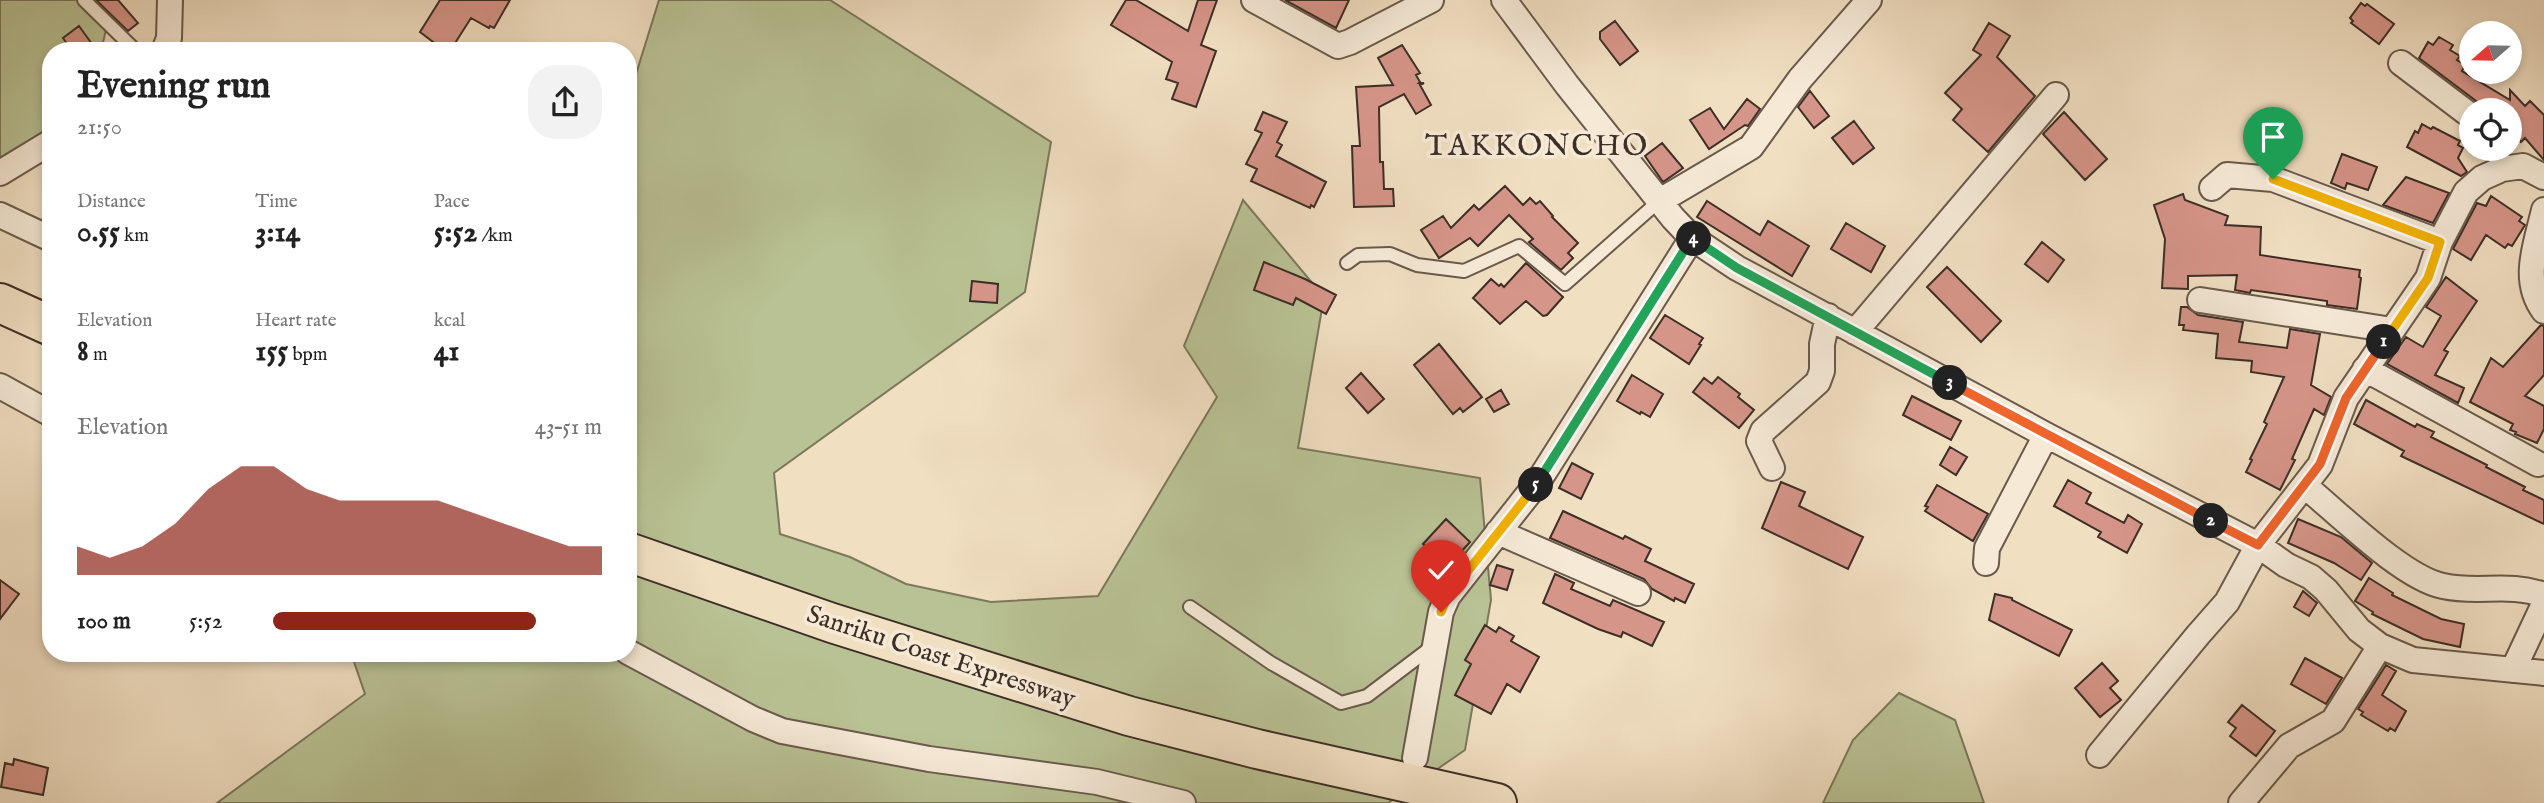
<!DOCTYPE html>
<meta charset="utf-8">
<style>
:root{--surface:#fff;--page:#f2f2f2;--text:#222;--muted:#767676;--accent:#8f2418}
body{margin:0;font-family:"IM FELL English",serif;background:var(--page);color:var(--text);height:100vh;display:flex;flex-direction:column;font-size:26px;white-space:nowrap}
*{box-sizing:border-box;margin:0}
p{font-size:23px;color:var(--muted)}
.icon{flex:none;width:38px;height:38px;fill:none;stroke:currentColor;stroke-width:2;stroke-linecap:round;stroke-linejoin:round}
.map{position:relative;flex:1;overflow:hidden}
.sheet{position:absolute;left:42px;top:42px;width:595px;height:620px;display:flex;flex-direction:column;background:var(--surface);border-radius:28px;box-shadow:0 4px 10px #0003}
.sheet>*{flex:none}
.needle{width:46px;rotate:250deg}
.tools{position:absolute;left:2459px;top:21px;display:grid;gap:14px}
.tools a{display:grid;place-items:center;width:63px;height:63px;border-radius:50%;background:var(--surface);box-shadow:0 4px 10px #0003;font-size:35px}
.pin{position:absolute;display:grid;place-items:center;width:60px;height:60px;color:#fff;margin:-72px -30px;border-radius:50% 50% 50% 0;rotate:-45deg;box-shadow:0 0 7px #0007}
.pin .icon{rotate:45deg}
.km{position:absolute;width:35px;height:35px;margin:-18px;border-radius:50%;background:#222;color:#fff;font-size:19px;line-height:35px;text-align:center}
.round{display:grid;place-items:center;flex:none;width:74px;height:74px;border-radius:28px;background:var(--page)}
.headline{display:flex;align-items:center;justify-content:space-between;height:119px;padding:0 35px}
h1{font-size:38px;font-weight:800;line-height:52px}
.metrics{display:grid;grid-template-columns:repeat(3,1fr);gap:10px;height:119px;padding:7px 35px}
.metrics div{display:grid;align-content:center}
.metrics b{font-size:30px;font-weight:800}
.metrics small{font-size:19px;font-weight:400}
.metrics p{font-size:19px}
.chart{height:196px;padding:14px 35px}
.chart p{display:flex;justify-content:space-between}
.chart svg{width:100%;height:126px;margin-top:7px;fill:var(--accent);opacity:.7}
ul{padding:0 35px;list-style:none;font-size:23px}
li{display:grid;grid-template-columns:112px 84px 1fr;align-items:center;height:52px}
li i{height:18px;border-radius:9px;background:var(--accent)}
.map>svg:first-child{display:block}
.green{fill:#b9c294;stroke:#7b785d;stroke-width:2}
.building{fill:#d69589;stroke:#3d2e26;stroke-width:2}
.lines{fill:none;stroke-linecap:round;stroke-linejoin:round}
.service-casing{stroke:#6a5a4d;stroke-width:16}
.minor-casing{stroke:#6a5a4d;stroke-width:28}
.motorway-casing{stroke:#3d2e26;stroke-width:42}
.service{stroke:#f6ead7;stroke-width:12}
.minor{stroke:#f6ead7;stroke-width:24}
.motorway{stroke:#f1dfc2;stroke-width:38}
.split-1-casing{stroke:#fff;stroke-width:14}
.split-2-casing{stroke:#fff;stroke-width:14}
.split-3-casing{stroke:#fff;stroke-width:14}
.split-4-casing{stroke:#fff;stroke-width:14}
.split-5-casing{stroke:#fff;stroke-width:14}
.split-6-casing{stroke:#fff;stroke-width:14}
.split-1{stroke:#f5b400;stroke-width:9}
.split-2{stroke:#f0652b;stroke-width:9}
.split-3{stroke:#f0652b;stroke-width:9}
.split-4{stroke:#22a559;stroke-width:9}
.split-5{stroke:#22a559;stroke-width:9}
.split-6{stroke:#f5b400;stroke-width:9}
.labels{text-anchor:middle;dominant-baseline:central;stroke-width:7;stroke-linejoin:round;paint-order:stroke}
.street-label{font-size:26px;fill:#3d2e26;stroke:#f6ead7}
.quarter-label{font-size:30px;letter-spacing:2px;fill:#3d2e26;stroke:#f6ead7}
</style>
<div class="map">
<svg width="2544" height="803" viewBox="0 0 2544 803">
<rect width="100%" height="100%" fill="#f1dfc2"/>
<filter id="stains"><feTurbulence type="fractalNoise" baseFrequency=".00286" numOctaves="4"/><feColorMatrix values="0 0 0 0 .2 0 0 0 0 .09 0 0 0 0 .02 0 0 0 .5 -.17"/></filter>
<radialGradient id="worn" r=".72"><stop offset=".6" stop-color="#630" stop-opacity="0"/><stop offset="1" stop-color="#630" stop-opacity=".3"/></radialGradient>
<!-- green -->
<path class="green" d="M 0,0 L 113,0 L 101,51 L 51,51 L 51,137 L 0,166 Z
M 659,0 L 830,0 L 1051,142 L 1025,292 L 774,473 L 780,534 L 850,557 L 906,584 L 991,602 L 1098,596 L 1217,397 L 1184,346 L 1243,200 L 1324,297 L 1298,448 L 1480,478 L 1491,600 L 1465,750 L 1388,803 L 217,803 L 365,694 L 351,653 L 628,653 L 628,100 Z
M 1899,693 L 1955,720 L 1984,803 L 1823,803 L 1853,740 Z"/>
<!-- building -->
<path class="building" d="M 96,0 L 118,0 L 138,23 L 128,31 Z
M 440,0 L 510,0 L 494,28 L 490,26 L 489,28 L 471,18 L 450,51 L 445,51 L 420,32 Z
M 1126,0 L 1136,0 L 1188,31 L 1198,0 L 1217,0 L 1201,45 L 1216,51 L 1196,107 L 1172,99 L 1178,83 L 1166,79 L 1172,62 L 1111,25 Z
M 1285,0 L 1349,0 L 1336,28 Z
M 2361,3 L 2365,6 L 2367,4 L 2394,24 L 2379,44 L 2351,23 L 2353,21 L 2350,18 Z
M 1615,21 L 1638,51 L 1620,65 L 1600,39 L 1600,32 Z
M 1989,23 L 2010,36 L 1997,57 L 2035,96 L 1988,152 L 1953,120 L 1962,109 L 1945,93 L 1981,55 L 1973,50 Z
M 79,26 L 97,51 L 72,51 L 63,38 Z
M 2439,37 L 2453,45 L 2450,50 L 2460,56 L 2457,60 L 2465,65 L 2462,71 L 2510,100 L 2510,90 L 2525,106 L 2530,101 L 2544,115 L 2544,160 L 2525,138 L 2521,142 L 2510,130 L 2510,110 L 2485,110 L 2480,104 L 2419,58 L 2428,42 L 2433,45 Z
M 1402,45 L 1420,73 L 1416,75 L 1420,82 L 1419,83 L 1424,83 L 1420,85 L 1431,105 L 1416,114 L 1404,94 L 1379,107 L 1380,162 L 1383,162 L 1384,189 L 1393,189 L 1394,206 L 1354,207 L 1352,146 L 1360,146 L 1356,87 L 1393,85 L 1378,58 Z
M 1810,91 L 1829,116 L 1814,128 L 1798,107 Z
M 1747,99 L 1760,109 L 1748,126 L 1745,125 L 1709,149 L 1690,120 L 1710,108 L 1724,129 Z
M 1263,112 L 1287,122 L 1277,142 L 1282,145 L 1276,156 L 1326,182 L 1314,207 L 1311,205 L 1310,208 L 1251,181 L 1257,169 L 1246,164 L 1262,133 L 1255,130 Z
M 2064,112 L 2107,159 L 2085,180 L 2043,134 Z
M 1854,121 L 1874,148 L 1853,164 L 1832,138 Z
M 2422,124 L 2431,129 L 2433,127 L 2460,141 L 2458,145 L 2463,148 L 2458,158 L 2467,172 L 2461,176 L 2407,147 L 2415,131 L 2418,133 Z
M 1662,143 L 1683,168 L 1663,182 L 1645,156 Z
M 2342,154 L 2377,167 L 2368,190 L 2347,183 L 2345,189 L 2331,183 Z
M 2406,177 L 2449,193 L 2433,223 L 2383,205 Z
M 1505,186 L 1523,205 L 1530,198 L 1536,204 L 1540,201 L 1553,216 L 1552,217 L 1578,243 L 1568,253 L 1573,258 L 1561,270 L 1529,242 L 1533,239 L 1509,215 L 1478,246 L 1470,238 L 1439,258 L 1421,230 L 1443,216 L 1451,228 L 1474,205 L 1479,210 Z
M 2183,194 L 2185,200 L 2228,216 L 2225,225 L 2261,227 L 2260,255 L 2360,270 L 2359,277 L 2361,278 L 2357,309 L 2327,305 L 2327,301 L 2251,290 L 2250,293 L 2235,290 L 2237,275 L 2188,276 L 2188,289 L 2162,288 L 2165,239 L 2154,205 Z
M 2491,196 L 2522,217 L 2519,221 L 2525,225 L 2512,246 L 2508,244 L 2505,248 L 2486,235 L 2471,260 L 2453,249 L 2477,203 L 2486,206 Z
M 1707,201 L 1760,235 L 1768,221 L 1809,246 L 1792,276 L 1697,217 Z
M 1846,223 L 1885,246 L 1871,272 L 1831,249 Z
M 2042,242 L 2064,260 L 2048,282 L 2025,264 Z
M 1264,262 L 1305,279 L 1336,295 L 1326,314 L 1296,298 L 1293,305 L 1254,290 Z
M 1526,263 L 1563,297 L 1547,315 L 1543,316 L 1526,301 L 1500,324 L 1473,298 L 1491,279 L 1499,286 L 1501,284 L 1504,287 Z
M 1947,267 L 2001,321 L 1981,342 L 1927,287 Z
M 2446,277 L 2477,301 L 2444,350 L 2448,352 L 2435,375 L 2464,388 L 2458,403 L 2387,364 L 2406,337 L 2423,347 L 2441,316 L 2426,307 Z
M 972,281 L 998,284 L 997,303 L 970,301 Z
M 2181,307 L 2187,307 L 2198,315 L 2243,322 L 2239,342 L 2287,348 L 2290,329 L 2320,334 L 2311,385 L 2331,397 L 2324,415 L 2314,409 L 2292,459 L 2295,460 L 2280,490 L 2246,472 L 2252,460 L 2250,459 L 2267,424 L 2264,422 L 2284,377 L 2251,372 L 2252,361 L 2216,358 L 2218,334 L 2183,330 L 2184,325 L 2179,325 Z
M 1665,315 L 1703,338 L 1699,344 L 1701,345 L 1689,364 L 1650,338 Z
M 2541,325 L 2544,326 L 2544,375 L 2525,396 L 2544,406 L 2544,429 L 2537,443 L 2515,434 L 2516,432 L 2510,430 L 2513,424 L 2470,402 L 2491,358 L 2503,367 Z
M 1439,344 L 1482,397 L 1463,412 L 1460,408 L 1453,414 L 1414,365 Z
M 1361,373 L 1384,399 L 1368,413 L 1346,388 Z
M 1632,375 L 1663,394 L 1650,417 L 1641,412 L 1640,414 L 1617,401 Z
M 1718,377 L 1740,394 L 1738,397 L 1754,410 L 1739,428 L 1693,392 L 1704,378 L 1712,384 Z
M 1501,390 L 1509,404 L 1494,412 L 1486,399 Z
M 1912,396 L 1961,421 L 1951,440 L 1903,415 Z
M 2366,400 L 2415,427 L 2417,424 L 2434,432 L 2431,437 L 2487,465 L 2486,467 L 2525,487 L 2523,490 L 2544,500 L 2544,524 L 2401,456 L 2404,451 L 2354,424 Z
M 1950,447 L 1967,457 L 1956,475 L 1940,465 Z
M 1572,463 L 1593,474 L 1581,499 L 1559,488 Z
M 2068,480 L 2091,493 L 2086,503 L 2124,523 L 2128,515 L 2142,524 L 2127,553 L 2098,537 L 2101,532 L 2054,506 Z
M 1781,482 L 1805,492 L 1799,506 L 1863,537 L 1848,569 L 1762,528 Z
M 1937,485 L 1988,514 L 1973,541 L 1925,511 L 1928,507 L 1925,506 Z
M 1563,511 L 1623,539 L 1625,536 L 1651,549 L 1645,561 L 1694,584 L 1685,603 L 1675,598 L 1674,601 L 1652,589 L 1644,579 L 1550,538 Z
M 1446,519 L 1470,542 L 1448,566 L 1423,544 Z
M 2298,519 L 2341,537 L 2372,563 L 2361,580 L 2334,563 L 2288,543 Z
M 1497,565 L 1513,570 L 1507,590 L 1490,585 Z
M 1555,574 L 1574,583 L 1571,589 L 1610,606 L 1613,600 L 1664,622 L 1652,646 L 1623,632 L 1621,637 L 1598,629 L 1543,603 Z
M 2369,578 L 2393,593 L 2392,595 L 2441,619 L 2464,624 L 2460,647 L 2423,639 L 2372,614 L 2373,612 L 2355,601 Z
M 0,580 L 19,594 L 0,619 Z
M 2303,591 L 2317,603 L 2309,616 L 2294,607 Z
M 1995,594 L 2012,598 L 2012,600 L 2072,630 L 2059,656 L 1989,620 Z
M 1485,625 L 1496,632 L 1499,627 L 1514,636 L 1511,641 L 1539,657 L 1520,692 L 1507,684 L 1491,714 L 1455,695 L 1471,664 L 1465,660 Z
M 2305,658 L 2342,678 L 2326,704 L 2291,684 Z
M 2102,663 L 2118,681 L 2110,688 L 2121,700 L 2100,717 L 2075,688 Z
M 2386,665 L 2396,671 L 2382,695 L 2406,711 L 2395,731 L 2390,728 L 2388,731 L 2361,715 L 2363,712 L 2358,709 Z
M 2242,705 L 2275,731 L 2256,756 L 2230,736 L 2236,728 L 2228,722 Z
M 14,759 L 48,768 L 43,795 L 1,787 L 5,763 L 13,765 Z"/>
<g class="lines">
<!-- service casing -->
<g class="service-casing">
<path id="service" d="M 84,0 L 136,51
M 1347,263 L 1358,255 L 1390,254 L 1417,265 L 1464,271 L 1519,246 L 1565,284 L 1658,202
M 1190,607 L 1271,663 L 1341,703 L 1367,696 L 1433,646"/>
</g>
<!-- minor casing -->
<g class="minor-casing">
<path id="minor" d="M 1254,0 L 1338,46 L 1350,42 L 1431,0
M 1504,0 L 1567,85 L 1673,218 L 1692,238 L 1737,268 L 2046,435 L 2258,545 L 2286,565 L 2311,577 L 2326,590 L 2359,630 L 2380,646 L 2413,660 L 2544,673
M 164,51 L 169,38 L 170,0
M 2401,63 L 2471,116
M 0,173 L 51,142
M 2212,188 L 2227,175 L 2273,179 L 2440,242
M 1658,202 L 1751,147 L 1800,79 L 1869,0
M 2544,210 C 2536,245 2521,280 2544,311
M 0,215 L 51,239
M 2200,300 L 2392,330
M 1855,332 L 2056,95
M 2365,369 L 2538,464
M 0,386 L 51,414
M 1772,468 L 1759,441 L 1763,431 L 1818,382 L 1822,371 L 1822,344 L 1828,316
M 2305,486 C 2338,513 2403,578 2443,586 C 2479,594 2508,582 2544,595
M 1498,532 L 1638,593
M 1986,563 L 1987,548 L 2046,435
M 628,652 L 753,719 L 782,731 L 929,759 L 1097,782 L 1183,803
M 2513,670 L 2544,604
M 2099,755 L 2198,635 L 2227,602 L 2258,545 L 2320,465 L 2346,398 L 2428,278 L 2440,242 L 2466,192 L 2482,178 L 2502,169 L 2523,166 L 2544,177
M 1415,758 L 1441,612 L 1448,596 L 1538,482 L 1692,238
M 2241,803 L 2289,746 L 2333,721 L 2380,646"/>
</g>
<!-- motorway casing -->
<g class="motorway-casing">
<path id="motorway" d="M 0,303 L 51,326
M 628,552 L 832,623 L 1129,716 L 1257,749 L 1497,803"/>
</g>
<!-- service -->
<use href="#service" class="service"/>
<!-- minor -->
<use href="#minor" class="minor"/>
<!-- motorway -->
<use href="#motorway" class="motorway"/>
</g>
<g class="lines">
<!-- split-1 casing -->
<g class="split-1-casing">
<path id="split-1" d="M 2273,179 L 2440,242 L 2428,278 L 2384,342"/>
</g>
<!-- split-2 casing -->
<g class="split-2-casing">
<path id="split-2" d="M 2211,521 L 2258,545 L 2320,464 L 2346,398 L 2384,342"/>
</g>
<!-- split-3 casing -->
<g class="split-3-casing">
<path id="split-3" d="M 1950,383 L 2211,521"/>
</g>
<!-- split-4 casing -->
<g class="split-4-casing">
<path id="split-4" d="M 1694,239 L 1737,268 L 1950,383"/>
</g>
<!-- split-5 casing -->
<g class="split-5-casing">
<path id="split-5" d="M 1536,485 L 1692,238 L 1694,239"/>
</g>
<!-- split-6 casing -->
<g class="split-6-casing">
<path id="split-6" d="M 1441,612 L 1448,596 L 1536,485"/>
</g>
<!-- split-1 -->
<use href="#split-1" class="split-1"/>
<!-- split-2 -->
<use href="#split-2" class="split-2"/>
<!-- split-3 -->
<use href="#split-3" class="split-3"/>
<!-- split-4 -->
<use href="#split-4" class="split-4"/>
<!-- split-5 -->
<use href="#split-5" class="split-5"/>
<!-- split-6 -->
<use href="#split-6" class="split-6"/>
</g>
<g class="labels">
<!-- street labels -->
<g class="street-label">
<text transform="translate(941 657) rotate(18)">Sanriku Coast Expressway</text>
</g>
<!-- quarter labels -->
<g class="quarter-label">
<text x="1537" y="147">TAKKONCHO</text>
</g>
</g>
<rect width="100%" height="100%" filter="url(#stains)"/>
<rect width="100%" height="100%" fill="url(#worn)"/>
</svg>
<div class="tools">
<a><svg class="needle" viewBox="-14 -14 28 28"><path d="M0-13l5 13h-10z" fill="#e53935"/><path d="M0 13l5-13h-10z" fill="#767676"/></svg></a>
<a><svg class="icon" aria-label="locate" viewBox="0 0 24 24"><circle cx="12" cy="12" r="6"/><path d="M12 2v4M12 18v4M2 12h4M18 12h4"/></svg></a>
</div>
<div class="pin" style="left:2273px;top:179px;background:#1e9e55"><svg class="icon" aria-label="arrive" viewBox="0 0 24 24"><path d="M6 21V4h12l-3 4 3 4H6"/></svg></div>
<div class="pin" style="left:1441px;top:612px;background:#d93025"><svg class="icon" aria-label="check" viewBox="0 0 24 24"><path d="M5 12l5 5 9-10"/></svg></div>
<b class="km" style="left:2384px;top:342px">1</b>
<b class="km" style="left:2211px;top:521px">2</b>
<b class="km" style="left:1950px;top:383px">3</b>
<b class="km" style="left:1694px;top:239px">4</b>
<b class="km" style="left:1536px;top:485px">5</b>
<section class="sheet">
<div class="headline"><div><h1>Evening run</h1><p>21:50</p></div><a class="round"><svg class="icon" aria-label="share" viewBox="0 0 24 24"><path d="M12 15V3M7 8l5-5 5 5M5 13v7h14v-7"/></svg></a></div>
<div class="metrics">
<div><p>Distance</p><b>0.55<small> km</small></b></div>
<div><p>Time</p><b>3:14</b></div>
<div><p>Pace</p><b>5:52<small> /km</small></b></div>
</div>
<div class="metrics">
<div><p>Elevation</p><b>8<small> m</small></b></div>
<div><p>Heart rate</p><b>155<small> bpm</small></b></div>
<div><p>kcal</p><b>41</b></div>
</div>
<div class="chart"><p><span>Elevation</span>43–51 m</p>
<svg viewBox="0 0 160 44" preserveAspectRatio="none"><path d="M0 44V34L10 38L20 34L30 26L40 14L50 6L60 6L70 14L80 18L90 18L100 18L110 18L120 22L130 26L140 30L150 34L160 34V44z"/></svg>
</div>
<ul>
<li><b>100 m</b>5:52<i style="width:80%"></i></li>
</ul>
</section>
</div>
